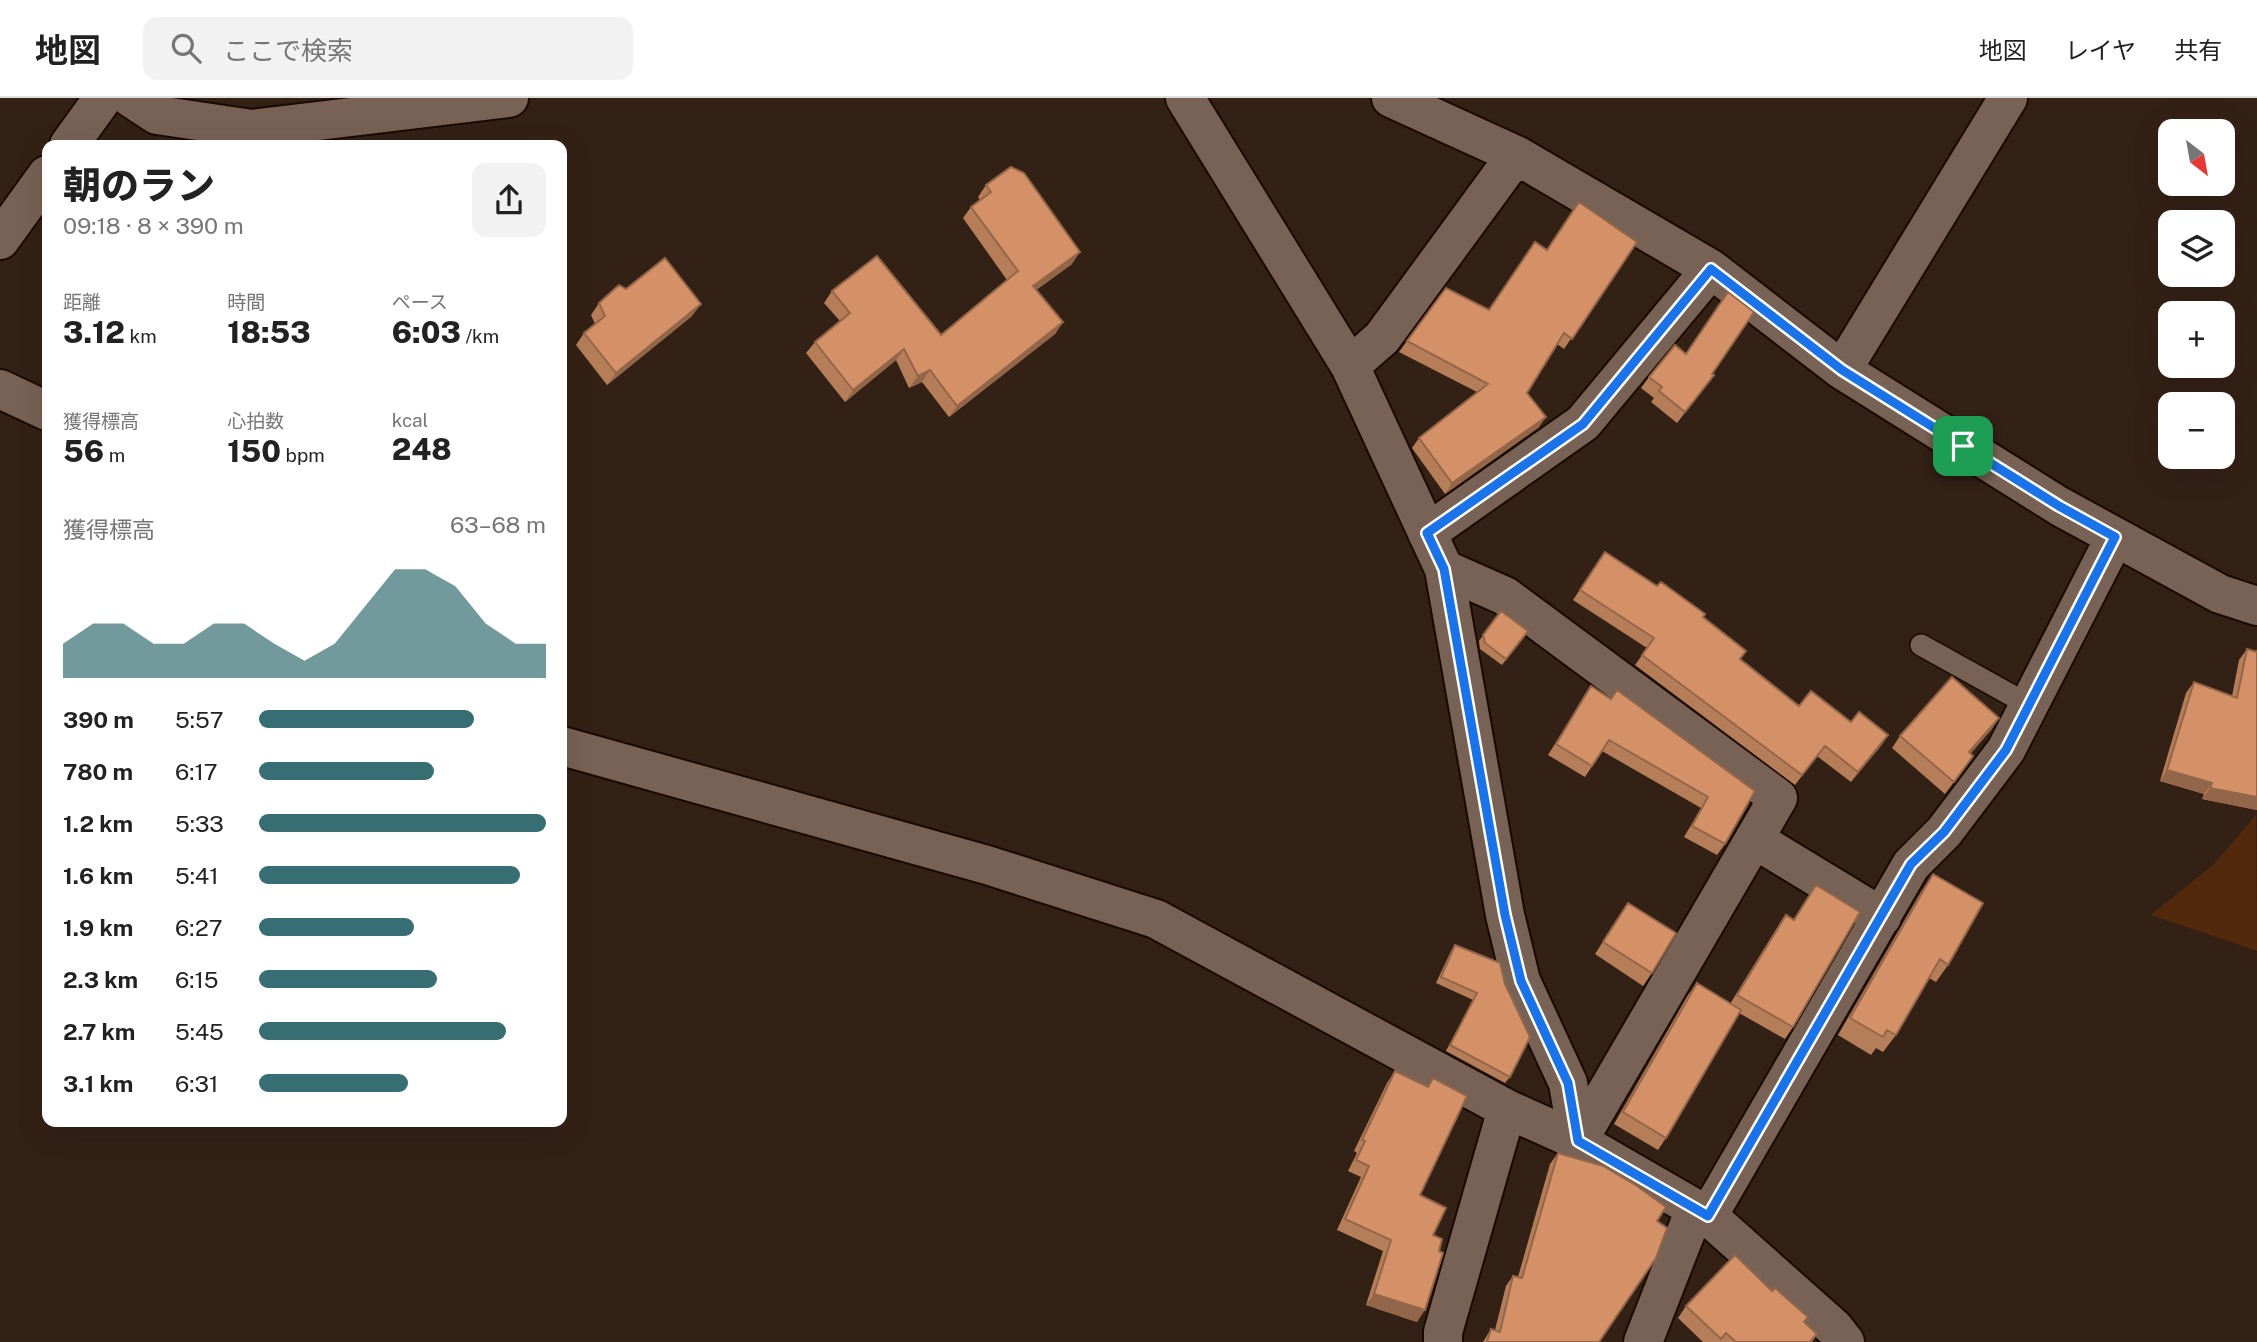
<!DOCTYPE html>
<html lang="ja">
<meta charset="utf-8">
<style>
:root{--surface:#fff;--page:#f2f2f2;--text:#222;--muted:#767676;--line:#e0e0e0;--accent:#376e73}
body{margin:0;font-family:"Public Sans","Noto Sans JP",sans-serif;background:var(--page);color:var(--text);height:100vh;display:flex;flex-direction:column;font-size:26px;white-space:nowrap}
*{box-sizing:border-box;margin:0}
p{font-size:23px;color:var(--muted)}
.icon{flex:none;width:38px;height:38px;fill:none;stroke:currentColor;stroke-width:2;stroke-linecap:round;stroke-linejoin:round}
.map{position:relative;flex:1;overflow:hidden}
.drawer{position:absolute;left:42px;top:42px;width:525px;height:987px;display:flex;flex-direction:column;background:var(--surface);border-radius:14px;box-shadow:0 7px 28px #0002}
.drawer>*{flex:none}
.needle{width:46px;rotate:149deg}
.controls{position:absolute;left:2158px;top:21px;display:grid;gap:14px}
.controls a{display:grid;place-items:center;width:77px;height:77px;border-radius:14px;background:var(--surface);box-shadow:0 7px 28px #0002;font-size:35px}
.pin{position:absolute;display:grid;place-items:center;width:60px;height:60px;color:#fff;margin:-30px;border-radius:14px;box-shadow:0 4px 10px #0006}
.round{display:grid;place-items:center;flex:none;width:74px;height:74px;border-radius:14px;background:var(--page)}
.summary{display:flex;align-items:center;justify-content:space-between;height:119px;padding:0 21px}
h1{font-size:38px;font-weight:800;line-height:52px}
.figures{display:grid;grid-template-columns:repeat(3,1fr);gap:10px;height:119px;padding:7px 21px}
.figures div{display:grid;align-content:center}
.figures b{font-size:30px;font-weight:800}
.figures small{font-size:19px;font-weight:400}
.figures p{font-size:19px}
.chart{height:196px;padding:14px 21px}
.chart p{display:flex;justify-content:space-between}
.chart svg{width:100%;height:126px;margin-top:7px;fill:var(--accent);opacity:.7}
ul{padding:0 21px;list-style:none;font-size:23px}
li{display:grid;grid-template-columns:112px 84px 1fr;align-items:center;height:52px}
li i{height:18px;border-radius:9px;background:var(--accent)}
header{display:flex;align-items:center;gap:42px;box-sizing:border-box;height:98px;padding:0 35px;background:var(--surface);border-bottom:2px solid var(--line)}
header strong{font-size:33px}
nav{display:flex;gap:38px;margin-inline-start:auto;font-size:24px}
.search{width:490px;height:63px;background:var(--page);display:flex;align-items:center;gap:18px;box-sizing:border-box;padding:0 24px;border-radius:14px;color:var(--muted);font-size:26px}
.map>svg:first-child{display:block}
.green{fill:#52290d}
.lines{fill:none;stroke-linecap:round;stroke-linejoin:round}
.lane-casing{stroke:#1b0a02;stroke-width:24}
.street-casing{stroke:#1b0a02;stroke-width:42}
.lane{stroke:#786255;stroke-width:21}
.street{stroke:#786255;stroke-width:38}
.wall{fill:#b67d59}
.shaded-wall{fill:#946649}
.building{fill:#d49168;stroke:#946649;stroke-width:2}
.route-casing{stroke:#fff;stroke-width:14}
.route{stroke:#1a73e8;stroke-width:9}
</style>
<header>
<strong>地図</strong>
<div class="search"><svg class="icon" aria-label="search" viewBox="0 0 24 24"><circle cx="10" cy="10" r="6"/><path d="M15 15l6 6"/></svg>ここで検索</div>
<nav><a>地図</a><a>レイヤ</a><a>共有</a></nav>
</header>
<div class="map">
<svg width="2257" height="1244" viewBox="0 0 2257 1244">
<rect width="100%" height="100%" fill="#342116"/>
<!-- green -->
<path class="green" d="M 2256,717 L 2257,853 L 2151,817 L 2213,767 Z"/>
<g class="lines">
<!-- lane casing -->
<g class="lane-casing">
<path id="lane" d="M 1921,547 L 2029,607"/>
</g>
<!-- street casing -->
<g class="street-casing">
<path id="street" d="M 131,0 L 157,17 L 252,31 L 509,0
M 1185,0 L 1350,268 L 1444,471 L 1505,817 L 1521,883 L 1568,985 L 1578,1043
M 1391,0 L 1516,57 L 1711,171 L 1842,272 L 2059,408 L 2220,496 L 2257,508
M 69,47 L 103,0
M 0,142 L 47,77
M 1350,268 L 1382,240 L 1516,57
M 1842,272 L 2008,0
M 0,291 L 47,313
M 1427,435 L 1583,325 L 1711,171
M 1444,471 L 1505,498 L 1778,700 L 1578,1043
M 562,648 L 987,767 L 1156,821 L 1507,1011 L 1578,1043 L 1708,1118 L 1834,1230 L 1845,1244
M 1754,741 L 1882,819
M 1708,1118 L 1911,767 L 1944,734 L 2006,652 L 2115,439
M 1443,1244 L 1443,1234 L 1507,1011
M 1643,1244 L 1695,1111"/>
</g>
<!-- lane -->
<use href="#lane" class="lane"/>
<!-- street -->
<use href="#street" class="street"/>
</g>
<!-- wall -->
<path class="wall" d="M 986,87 L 1072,166 L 1036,192 L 1063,224 L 1055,236 L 949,319 L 922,284 L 909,290 L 896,262 L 845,304 L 806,255 L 815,244 L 840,223 L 824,205 L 832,193 L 941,237 L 1007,182 L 963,120 L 971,109 L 980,102 L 978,99 Z
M 1637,144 L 1564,251 L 1557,246 L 1527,295 L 1539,329 L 1445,396 L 1412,350 L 1419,340 L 1477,294 L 1399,254 L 1446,190 L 1489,212 L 1547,152 Z
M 626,191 L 692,218 L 607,287 L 576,247 L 584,235 L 595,226 L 591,217 L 599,205 Z
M 1712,276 L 1714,277 L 1677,325 L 1651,304 L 1654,300 L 1641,290 L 1649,279 Z
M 1605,454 L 1703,519 L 1740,561 L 1799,608 L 1851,624 L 1888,637 L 1851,684 L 1817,658 L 1795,687 L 1635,567 L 1647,550 L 1573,502 Z
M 1501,513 L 1528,533 L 1502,567 L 1480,551 L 1479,543 Z
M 2247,551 L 2256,554 L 2257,551 L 2257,712 L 2202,701 L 2204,696 L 2160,683 L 2186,595 L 2194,584 L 2232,598 L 2239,562 Z
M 1591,588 L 1755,693 L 1725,746 L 1717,757 L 1684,739 L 1701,710 L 1602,653 L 1585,679 L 1548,657 Z
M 1999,620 L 1991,632 L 1970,655 L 1973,658 L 1945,696 L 1892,650 L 1900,638 Z
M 1933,776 L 1948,867 L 1936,884 L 1929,880 L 1896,937 L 1883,954 L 1876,950 L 1871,957 L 1838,937 L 1921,794 Z
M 1628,805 L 1652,875 L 1643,888 L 1595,856 Z
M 1785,817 L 1793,929 L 1785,941 L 1739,915 L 1666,1040 L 1658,1052 L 1614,1026 L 1688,897 L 1697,885 L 1730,906 Z
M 1455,847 L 1500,865 L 1510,979 L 1505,985 L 1446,953 L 1473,902 L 1436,885 L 1451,853 Z
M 1395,973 L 1427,989 L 1433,980 L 1420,1097 L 1433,1137 L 1417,1224 L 1366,1207 L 1383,1153 L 1337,1132 L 1361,1079 L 1348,1073 L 1357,1055 L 1354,1053 L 1387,985 Z
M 1558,1055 L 1657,1123 L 1599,1244 L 1483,1244 L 1491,1231 L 1495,1232 L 1506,1188 L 1513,1178 L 1518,1179 L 1550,1066 Z
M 1772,1193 L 1808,1219 L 1804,1225 L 1817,1236 L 1812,1244 L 1703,1244 L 1678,1220 L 1686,1208 Z"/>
<!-- shaded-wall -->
<path class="shaded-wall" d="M 1080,154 L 1072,166 L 1025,200 L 1033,188 Z
M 701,206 L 692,218 L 607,287 L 616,275 Z
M 1063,224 L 1055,236 L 949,319 L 957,308 Z
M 904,251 L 896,262 L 845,304 L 853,292 Z
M 930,272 L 922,284 L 909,290 L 918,278 Z
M 1546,319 L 1539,329 L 1445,396 L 1452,385 Z
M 1999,620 L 1991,632 L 1961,667 L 1969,654 Z
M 1888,637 L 1881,648 L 1851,684 L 1858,674 Z
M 2167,672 L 2212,685 L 2204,696 L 2160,683 Z
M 2210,690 L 2257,699 L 2257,712 L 2202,701 Z
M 1374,1196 L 1425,1212 L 1417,1224 L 1366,1207 Z"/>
<!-- building -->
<path class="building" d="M 1011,69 L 1024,75 L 1080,154 L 1033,188 L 1063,224 L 957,308 L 930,272 L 918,278 L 904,251 L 853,292 L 815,244 L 850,215 L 832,193 L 877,158 L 941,237 L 1018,173 L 971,109 L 991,94 L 986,87 Z
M 1579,104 L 1637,144 L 1572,241 L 1564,235 L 1527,295 L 1546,319 L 1452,385 L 1419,340 L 1488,286 L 1407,243 L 1446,190 L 1489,212 L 1535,144 L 1547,152 Z
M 665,160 L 701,206 L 616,275 L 584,235 L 605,218 L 599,205 L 619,187 L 626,191 Z
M 1728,194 L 1754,214 L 1712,276 L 1714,277 L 1685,314 L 1659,293 L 1662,289 L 1649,279 L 1675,247 L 1686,256 Z
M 1605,454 L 1657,488 L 1661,484 L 1705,516 L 1703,519 L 1746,553 L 1740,561 L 1799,608 L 1811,593 L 1851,624 L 1859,614 L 1888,637 L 1858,674 L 1825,648 L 1802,677 L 1642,557 L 1654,540 L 1580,492 Z
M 1501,513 L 1528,533 L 1506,561 L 1485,545 L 1483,537 Z
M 2247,551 L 2257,554 L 2257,699 L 2210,690 L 2212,685 L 2167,672 L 2194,584 L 2237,600 Z
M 1952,579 L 1999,620 L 1969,654 L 1973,658 L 1954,684 L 1900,638 Z
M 1591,588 L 1611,601 L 1617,592 L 1755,693 L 1725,746 L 1692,728 L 1708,699 L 1609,642 L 1592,668 L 1556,646 Z
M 1933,776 L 1983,805 L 1948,867 L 1940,861 L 1896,937 L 1887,932 L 1883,939 L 1850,920 Z
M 1816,787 L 1860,814 L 1793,929 L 1737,897 L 1786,817 L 1794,822 Z
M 1628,805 L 1676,835 L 1652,875 L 1603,844 Z
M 1455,847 L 1500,865 L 1505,886 L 1530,939 L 1510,979 L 1450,947 L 1477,895 L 1441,879 Z
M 1697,885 L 1741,912 L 1666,1040 L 1623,1014 Z
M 1395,973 L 1428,989 L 1433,980 L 1467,998 L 1420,1097 L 1446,1110 L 1433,1137 L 1442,1141 L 1439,1153 L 1443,1155 L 1425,1212 L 1374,1196 L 1391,1142 L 1345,1121 L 1369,1068 L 1356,1062 L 1365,1043 L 1362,1042 Z
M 1558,1055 L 1603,1068 L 1637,1088 L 1666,1109 L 1657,1123 L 1667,1130 L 1656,1160 L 1599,1244 L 1487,1244 L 1491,1231 L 1500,1234 L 1513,1178 L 1522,1180 Z
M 1735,1157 L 1772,1193 L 1775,1190 L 1808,1219 L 1804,1224 L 1817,1236 L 1810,1244 L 1736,1244 L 1726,1235 L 1721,1241 L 1686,1208 Z"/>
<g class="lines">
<!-- route casing -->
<g class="route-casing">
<path id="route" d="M 1711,171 L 1842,272 L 2059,408 L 2115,439 L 2006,652 L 1944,734 L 1911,766 L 1708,1118 L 1578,1043 L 1568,985 L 1521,883 L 1505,817 L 1444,471 L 1427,435 L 1583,326 Z"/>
</g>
<!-- route -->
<use href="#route" class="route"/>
</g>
</svg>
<div class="controls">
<a><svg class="needle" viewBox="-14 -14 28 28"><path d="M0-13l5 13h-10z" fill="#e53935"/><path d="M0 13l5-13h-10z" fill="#767676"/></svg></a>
<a><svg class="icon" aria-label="layers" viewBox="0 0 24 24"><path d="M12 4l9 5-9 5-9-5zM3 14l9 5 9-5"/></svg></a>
<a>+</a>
<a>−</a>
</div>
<div class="pin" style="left:1963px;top:348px;background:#1e9e55"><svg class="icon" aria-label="arrive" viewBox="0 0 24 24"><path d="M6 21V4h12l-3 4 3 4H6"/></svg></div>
<section class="drawer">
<div class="summary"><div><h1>朝のラン</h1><p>09:18 · 8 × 390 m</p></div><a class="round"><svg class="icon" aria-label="share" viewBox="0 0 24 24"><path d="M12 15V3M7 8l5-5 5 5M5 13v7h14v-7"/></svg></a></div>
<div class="figures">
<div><p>距離</p><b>3.12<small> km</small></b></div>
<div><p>時間</p><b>18:53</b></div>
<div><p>ペース</p><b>6:03<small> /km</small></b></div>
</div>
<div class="figures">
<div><p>獲得標高</p><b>56<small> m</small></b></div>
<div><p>心拍数</p><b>150<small> bpm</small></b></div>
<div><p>kcal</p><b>248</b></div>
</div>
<div class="chart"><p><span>獲得標高</span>63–68 m</p>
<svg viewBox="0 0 160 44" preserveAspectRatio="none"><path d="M0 44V32L10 25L20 25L30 32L40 32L50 25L60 25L70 32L80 38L90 32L100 19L110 6L120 6L130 12L140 25L150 32L160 32V44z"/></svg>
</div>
<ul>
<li><b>390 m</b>5:57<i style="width:75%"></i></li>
<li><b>780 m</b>6:17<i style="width:61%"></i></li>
<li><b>1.2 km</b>5:33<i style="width:100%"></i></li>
<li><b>1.6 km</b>5:41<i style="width:91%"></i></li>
<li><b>1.9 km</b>6:27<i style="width:54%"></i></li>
<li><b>2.3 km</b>6:15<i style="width:62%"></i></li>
<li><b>2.7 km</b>5:45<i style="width:86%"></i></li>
<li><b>3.1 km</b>6:31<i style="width:52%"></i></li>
</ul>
</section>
</div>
